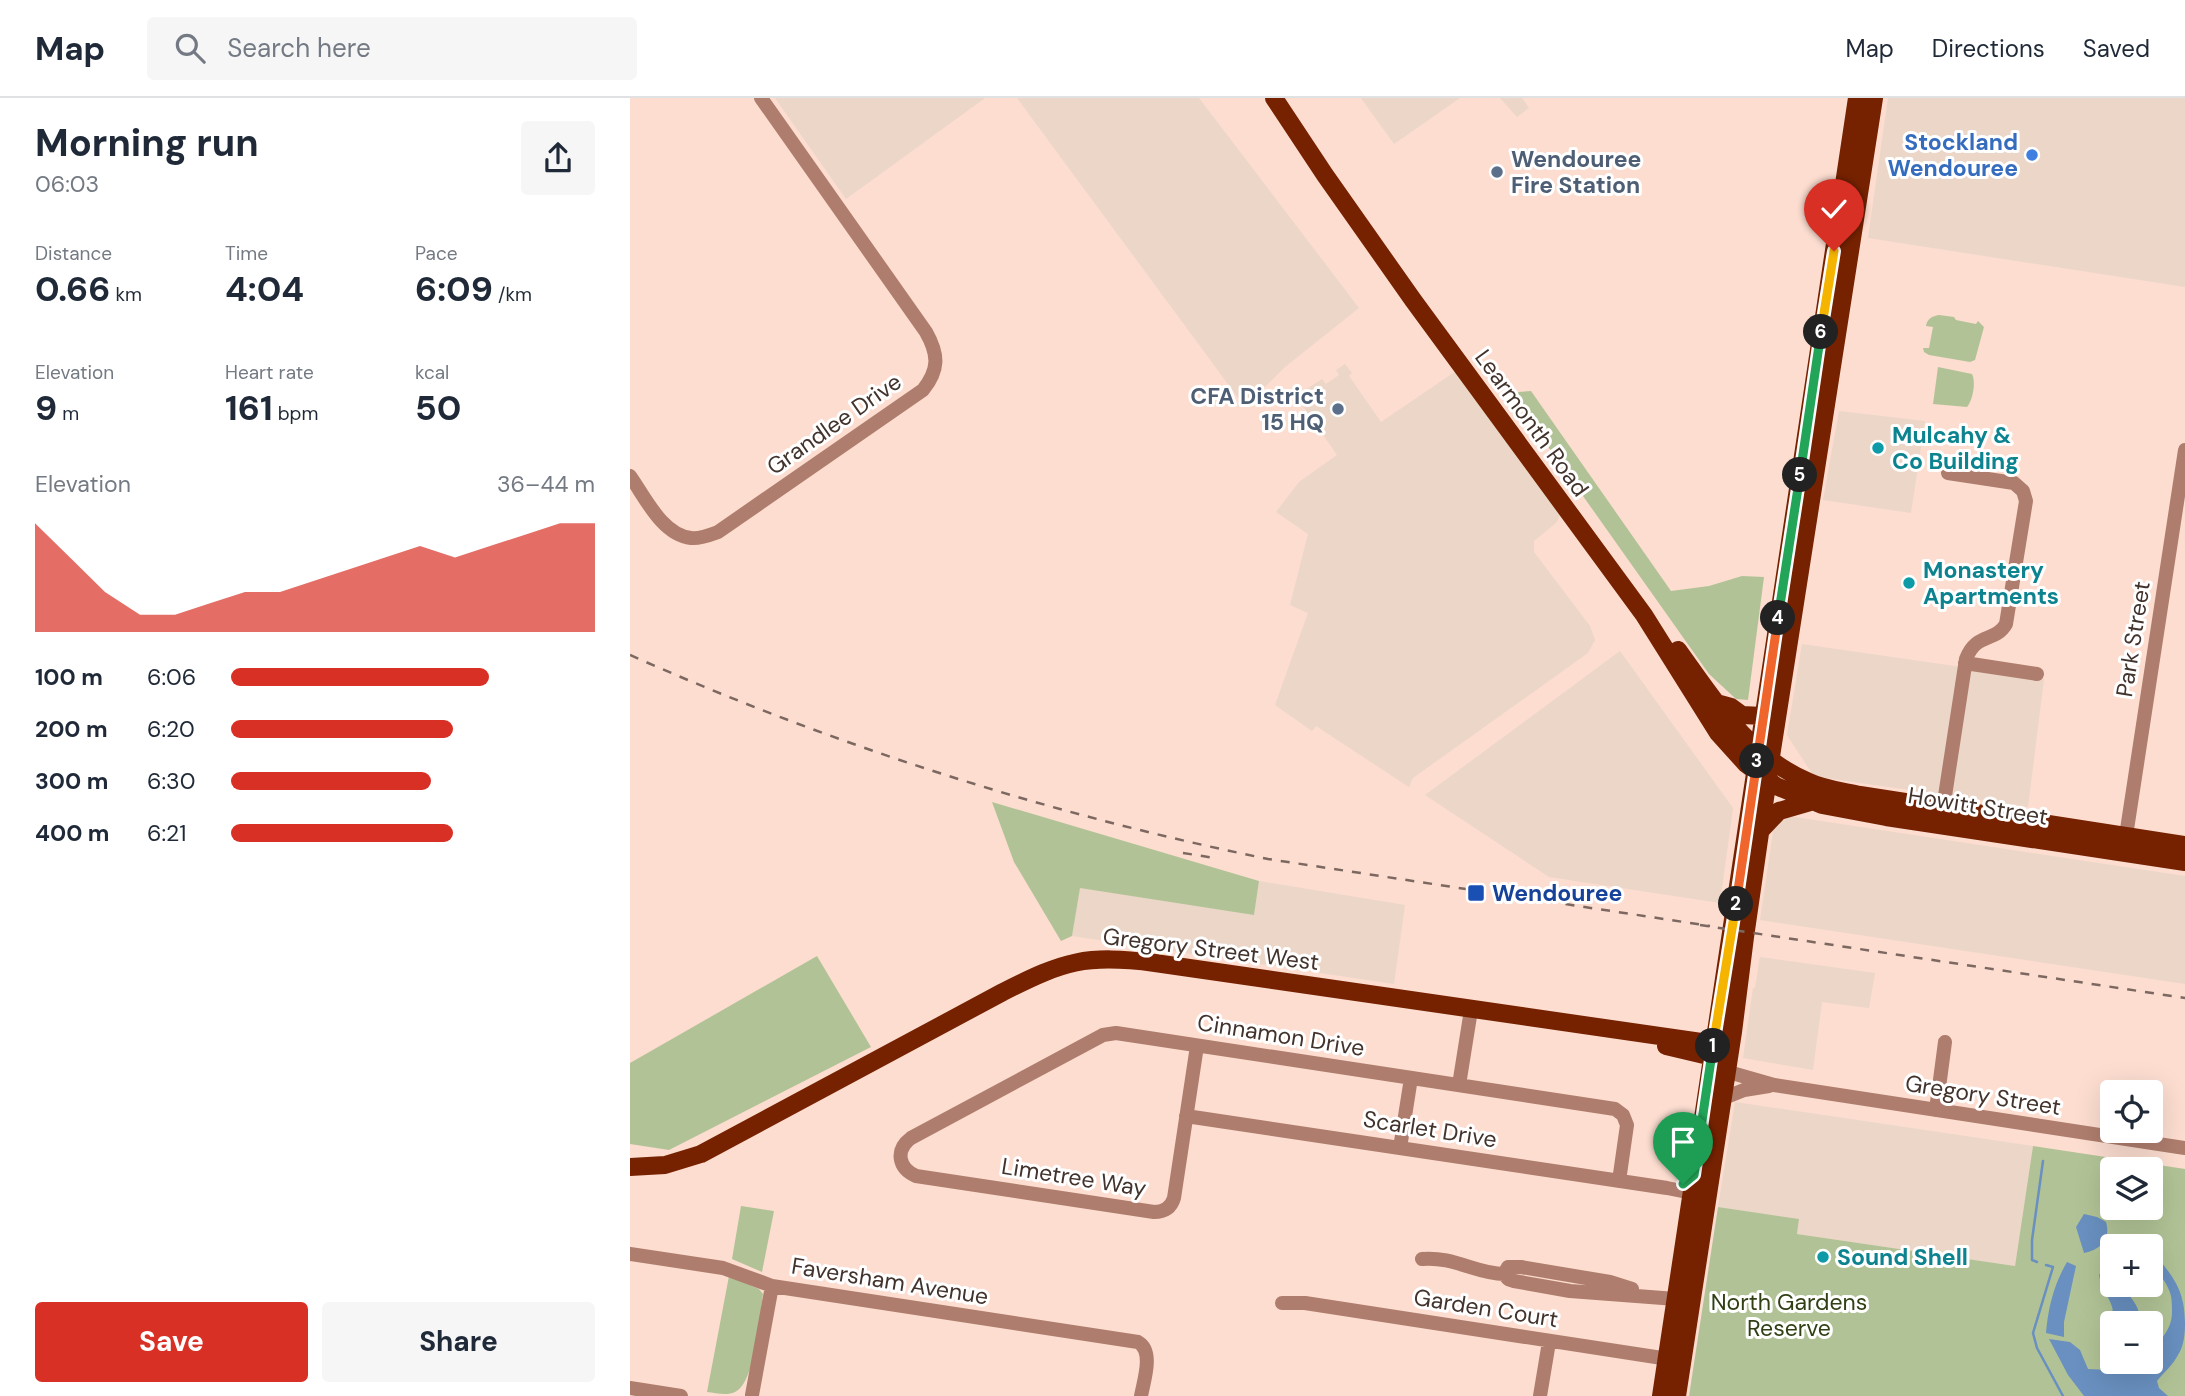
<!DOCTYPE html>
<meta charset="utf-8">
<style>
:root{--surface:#fff;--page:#f6f6f7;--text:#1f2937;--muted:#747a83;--line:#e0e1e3;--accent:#d93025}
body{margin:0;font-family:"DM Sans",sans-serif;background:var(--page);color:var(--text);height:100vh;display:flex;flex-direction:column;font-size:26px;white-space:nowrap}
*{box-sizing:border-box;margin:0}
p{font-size:23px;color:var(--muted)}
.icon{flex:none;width:38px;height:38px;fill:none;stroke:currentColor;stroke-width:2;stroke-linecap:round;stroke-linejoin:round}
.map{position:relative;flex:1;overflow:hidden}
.panel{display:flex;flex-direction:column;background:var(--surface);width:630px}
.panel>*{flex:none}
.tools{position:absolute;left:1470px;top:982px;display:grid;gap:14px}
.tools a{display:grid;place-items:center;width:63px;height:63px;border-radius:7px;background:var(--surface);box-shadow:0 7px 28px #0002;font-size:35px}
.pin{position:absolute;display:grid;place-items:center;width:60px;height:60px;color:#fff;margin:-72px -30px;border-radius:50% 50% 50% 0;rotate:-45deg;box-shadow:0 0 7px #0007}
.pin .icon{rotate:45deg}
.km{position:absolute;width:35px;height:35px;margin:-18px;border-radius:50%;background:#222;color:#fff;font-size:19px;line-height:35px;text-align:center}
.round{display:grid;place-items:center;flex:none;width:74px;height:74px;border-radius:7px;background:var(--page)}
.headline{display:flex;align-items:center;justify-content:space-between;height:119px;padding:0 35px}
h1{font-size:38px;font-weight:700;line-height:52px}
.stats{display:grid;grid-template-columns:repeat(3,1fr);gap:10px;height:119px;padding:7px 35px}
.stats div{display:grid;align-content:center}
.stats b{font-size:35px;font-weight:700}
.stats small{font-size:19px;font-weight:400}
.stats p{font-size:19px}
.chart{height:196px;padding:14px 35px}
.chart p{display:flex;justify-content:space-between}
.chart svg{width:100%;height:126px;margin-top:7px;fill:var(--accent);opacity:.7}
.action{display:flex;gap:14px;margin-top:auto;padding:14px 35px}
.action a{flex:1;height:80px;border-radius:7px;background:var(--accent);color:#fff;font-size:28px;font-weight:700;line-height:80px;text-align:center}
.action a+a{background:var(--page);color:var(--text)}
ul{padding:0 35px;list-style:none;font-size:23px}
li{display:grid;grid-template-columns:112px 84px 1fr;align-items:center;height:52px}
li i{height:18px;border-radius:9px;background:var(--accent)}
header{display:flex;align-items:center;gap:42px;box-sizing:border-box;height:98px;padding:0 35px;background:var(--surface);border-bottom:2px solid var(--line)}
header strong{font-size:33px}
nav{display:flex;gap:38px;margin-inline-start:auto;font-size:24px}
.search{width:490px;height:63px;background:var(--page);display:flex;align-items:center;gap:18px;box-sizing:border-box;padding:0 24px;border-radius:7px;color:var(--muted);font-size:26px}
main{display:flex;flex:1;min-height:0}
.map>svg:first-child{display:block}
.commercial{fill:#ebd6c8}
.green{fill:#b1c396;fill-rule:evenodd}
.water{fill:#6990c0}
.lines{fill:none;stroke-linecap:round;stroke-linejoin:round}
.stream{stroke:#6990c0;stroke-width:2.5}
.minor{stroke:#ae7d6d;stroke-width:14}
.major{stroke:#762200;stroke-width:18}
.rail{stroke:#7c6860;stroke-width:2.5;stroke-dasharray:9 9;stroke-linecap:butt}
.split-1-casing{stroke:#fff;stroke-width:14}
.split-2-casing{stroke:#fff;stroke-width:14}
.split-3-casing{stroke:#fff;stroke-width:14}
.split-4-casing{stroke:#fff;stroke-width:14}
.split-5-casing{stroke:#fff;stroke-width:14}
.split-6-casing{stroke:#fff;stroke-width:14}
.split-7-casing{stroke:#fff;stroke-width:14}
.split-1{stroke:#22a559;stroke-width:9}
.split-2{stroke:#f5b400;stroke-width:9}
.split-3{stroke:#f0652b;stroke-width:9}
.split-4{stroke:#f0652b;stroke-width:9}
.split-5{stroke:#22a559;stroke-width:9}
.split-6{stroke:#22a559;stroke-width:9}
.split-7{stroke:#f5b400;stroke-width:9}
.shop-dot{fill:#3f7fe0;stroke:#fff;stroke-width:2.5}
.service-dot{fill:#5c6f8a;stroke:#fff;stroke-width:2.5}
.culture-dot{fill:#0f9aa8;stroke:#fff;stroke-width:2.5}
.transit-dot{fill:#1a4fb4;stroke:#fff;stroke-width:2.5}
.labels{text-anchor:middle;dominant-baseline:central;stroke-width:6;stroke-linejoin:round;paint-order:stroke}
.shop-label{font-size:23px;font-weight:bold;fill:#366cbe;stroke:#fff;text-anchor:end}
.service-label{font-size:23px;font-weight:bold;fill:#4e5e75;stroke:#fff;text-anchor:start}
.street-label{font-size:23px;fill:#42332d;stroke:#fff}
.culture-label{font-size:23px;font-weight:bold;fill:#0d838f;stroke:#fff;text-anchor:start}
.transit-label{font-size:23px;font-weight:bold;fill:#164399;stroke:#fff;text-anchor:start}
.park-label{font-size:23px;fill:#314014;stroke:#fff}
</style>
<header>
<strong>Map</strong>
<div class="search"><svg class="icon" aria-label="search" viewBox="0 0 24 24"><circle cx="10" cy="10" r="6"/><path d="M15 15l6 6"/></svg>Search here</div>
<nav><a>Map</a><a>Directions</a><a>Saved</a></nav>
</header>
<main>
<section class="panel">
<div class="headline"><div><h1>Morning run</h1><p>06:03</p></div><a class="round"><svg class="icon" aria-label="share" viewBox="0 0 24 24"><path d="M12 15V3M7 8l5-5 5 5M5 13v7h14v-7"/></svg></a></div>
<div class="stats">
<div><p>Distance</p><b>0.66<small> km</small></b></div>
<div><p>Time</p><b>4:04</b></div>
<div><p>Pace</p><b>6:09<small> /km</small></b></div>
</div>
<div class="stats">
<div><p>Elevation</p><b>9<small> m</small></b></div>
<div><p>Heart rate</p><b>161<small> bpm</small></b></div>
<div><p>kcal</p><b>50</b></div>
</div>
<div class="chart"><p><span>Elevation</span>36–44 m</p>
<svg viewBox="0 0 160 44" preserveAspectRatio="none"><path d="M0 44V6L10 18L20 30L30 38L40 38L50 34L60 30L70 30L80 26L90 22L100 18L110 14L120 18L130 14L140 10L150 6L160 6V44z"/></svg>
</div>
<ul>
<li><b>100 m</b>6:06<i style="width:71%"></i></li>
<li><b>200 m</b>6:20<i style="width:61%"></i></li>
<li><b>300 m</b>6:30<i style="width:55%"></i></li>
<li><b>400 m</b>6:21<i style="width:61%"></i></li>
</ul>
<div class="action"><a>Save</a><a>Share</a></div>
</section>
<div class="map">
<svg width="1555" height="1298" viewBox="0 0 1555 1298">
<rect width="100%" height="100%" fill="#fcddd0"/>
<!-- commercial -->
<path class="commercial" d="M 145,0 L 355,0 L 216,101 Z
M 387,0 L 569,0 L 729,210 L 655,269 L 615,309 Z
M 731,0 L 830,0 L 764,46 Z
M 870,0 L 892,0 L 899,10 L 887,19 Z
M 1258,0 L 1555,0 L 1555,189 L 1238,140 Z
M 715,266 L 722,275 L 719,278 L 751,324 L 832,269 L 933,409 L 927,424 L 904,443 L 904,454 L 960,528 L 965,542 L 958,555 L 783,680 L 779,689 L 686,628 L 682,633 L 645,607 L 678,515 L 660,507 L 678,436 L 646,414 L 669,384 L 707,357 L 666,298 L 692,281 L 696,286 L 709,277 L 706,272 Z
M 1209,313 L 1295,323 L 1281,415 L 1193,402 Z
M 1172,546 L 1414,581 L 1398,709 L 1196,680 L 1183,677 L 1157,637 Z
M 990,553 L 1103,710 L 1090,805 L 919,779 L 795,697 Z
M 1158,718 L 1555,778 L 1555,886 L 1130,822 L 1144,727 Z
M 629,783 L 775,807 L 764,886 L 442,838 L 449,789 L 624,816 Z
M 1130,859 L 1245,875 L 1239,910 L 1192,904 L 1183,972 L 1113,960 L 1123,890 L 1125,890 Z
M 1105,1004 L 1403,1048 L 1385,1168 L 1167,1136 L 1169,1122 L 1088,1109 Z"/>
<!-- green -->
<path class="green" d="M 1309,217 L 1324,219 L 1326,222 L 1346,226 L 1348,223 L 1354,229 L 1345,262 L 1340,264 L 1299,257 L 1294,254 L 1293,250 L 1299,250 L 1303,229 L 1296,228 C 1297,221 1302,218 1309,217 Z
M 1308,269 L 1342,276 C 1346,284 1343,302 1337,309 L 1303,306 Z
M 901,293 L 1041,493 L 1079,488 L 1112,478 L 1134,479 L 1118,602 L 1106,601 L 1079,576 L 890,309 L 888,294 Z
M 362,704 L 629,783 L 624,817 L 450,790 L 442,838 L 431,843 L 384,764 Z
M 187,858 L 241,949 L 39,1052 L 0,1046 L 0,965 Z
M 1403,1048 L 1555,1071 L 1555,1298 L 1059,1298 L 1088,1109 L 1169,1121 L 1167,1136 L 1385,1168 ZM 1482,1071 L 1521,1071 L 1521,1110 L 1482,1110 ZM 1482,1148 L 1521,1148 L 1521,1186 L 1482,1186 ZM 1482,1225 L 1521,1225 L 1521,1264 L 1482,1264 Z
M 111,1108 L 144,1113 L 132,1174 L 102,1161 Z
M 99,1178 L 129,1191 L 133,1196 C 130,1216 125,1286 105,1294 C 97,1298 86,1295 77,1294 Z"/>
<!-- water -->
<path class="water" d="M 1454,1116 L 1467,1119 L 1476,1124 C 1481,1142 1471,1151 1454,1155 L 1446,1129 Z
M 1482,1150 L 1482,1186 L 1493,1187 C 1497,1197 1507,1204 1509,1215 C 1501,1223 1494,1226 1483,1225 C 1482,1218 1484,1212 1481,1206 C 1477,1196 1471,1188 1469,1177 L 1477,1165 Z
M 1521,1152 C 1542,1177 1555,1191 1555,1225 C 1555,1236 1554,1248 1548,1257 C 1543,1267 1534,1274 1527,1283 L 1529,1290 L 1538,1298 L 1454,1298 L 1438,1277 L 1419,1241 L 1440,1244 L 1450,1252 L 1458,1271 L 1479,1272 L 1489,1268 L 1521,1264 C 1521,1245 1542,1238 1542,1214 C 1542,1207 1542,1198 1539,1192 C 1532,1175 1521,1172 1521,1152 Z
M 1437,1164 L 1446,1168 L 1434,1224 L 1434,1239 L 1416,1235 C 1418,1210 1424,1186 1437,1164 Z"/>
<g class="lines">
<!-- stream -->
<path class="stream" d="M 1407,1164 L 1402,1162 L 1402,1142 L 1413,1063
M 1416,1167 L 1423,1169 L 1403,1235 L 1407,1250 L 1433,1298"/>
<!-- minor -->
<path class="minor" d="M 0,378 C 15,399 32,437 61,440 C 70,441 80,437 88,434 L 293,292 C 309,272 309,257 296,234 L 131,0
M 1335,565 L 1407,576
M 1313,711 L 1336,561 C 1346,534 1365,545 1376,526 L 1396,403 L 1393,393 L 1384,385 L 1318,375
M 1496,738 L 1555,352
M 567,948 L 544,1100 C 541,1110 534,1114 524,1114 L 286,1078 C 268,1070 265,1052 281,1040 L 473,937 L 486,935 L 985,1011 L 993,1017 L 997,1027 L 989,1083
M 1088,971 L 1144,987 L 1555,1050
M 829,987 L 841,912
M 1094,1000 L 1114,992 L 1139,988
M 1306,1012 L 1315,944
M 556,1018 L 1037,1090 L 1062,1095
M 770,1050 L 781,980
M 0,1156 L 93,1170 L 142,1188 L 508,1244 C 524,1253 514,1282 511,1298
M 792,1161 C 823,1158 847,1176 874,1176 L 878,1181 L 884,1183 L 940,1193 L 1046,1201
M 874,1176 L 878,1169 L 891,1169 L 980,1184 L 1002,1191
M 652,1205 L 675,1205 L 1045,1262
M 0,1290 L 51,1298
M 122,1297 L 142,1188
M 910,1298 L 919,1244"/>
<!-- major -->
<path class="major" d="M 644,0 L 695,77 L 783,202 L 1014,517 L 1088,635 L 1116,666 L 1146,688 L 1192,707 L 1256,719 L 1555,764
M 1048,552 C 1084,602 1118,658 1177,683 C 1193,691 1212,693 1230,697 L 1555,747
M 1090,606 L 1101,609 L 1112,617 L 1133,618
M 1131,732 L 1149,713 L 1180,704
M 1036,948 L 1091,961
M 0,1069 L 35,1067 L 71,1056 L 373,894 C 434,863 456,856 525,865 L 1092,947
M 1031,1298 L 1227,0
M 1047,1298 L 1103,934 L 1115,839 L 1142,652 L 1244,0"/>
<!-- rail -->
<path class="rail" d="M 0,557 C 205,648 418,716 638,761 L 1080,828
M 553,755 L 585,760
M 1070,827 L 1555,900"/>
</g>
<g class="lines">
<!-- split-1 casing -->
<g class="split-1-casing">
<path id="split-1" d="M 1053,1086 L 1064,1077 L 1083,948"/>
</g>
<!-- split-2 casing -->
<g class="split-2-casing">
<path id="split-2" d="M 1083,948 L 1106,806"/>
</g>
<!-- split-3 casing -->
<g class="split-3-casing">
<path id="split-3" d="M 1106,806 L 1127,663"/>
</g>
<!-- split-4 casing -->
<g class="split-4-casing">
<path id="split-4" d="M 1127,663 L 1148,520"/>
</g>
<!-- split-5 casing -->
<g class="split-5-casing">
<path id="split-5" d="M 1148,520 L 1170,377"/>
</g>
<!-- split-6 casing -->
<g class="split-6-casing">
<path id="split-6" d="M 1170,377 L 1191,234"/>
</g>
<!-- split-7 casing -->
<g class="split-7-casing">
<path id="split-7" d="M 1191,234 L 1204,153"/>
</g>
<!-- split-1 -->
<use href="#split-1" class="split-1"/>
<!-- split-2 -->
<use href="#split-2" class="split-2"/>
<!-- split-3 -->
<use href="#split-3" class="split-3"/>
<!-- split-4 -->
<use href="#split-4" class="split-4"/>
<!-- split-5 -->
<use href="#split-5" class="split-5"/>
<!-- split-6 -->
<use href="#split-6" class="split-6"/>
<!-- split-7 -->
<use href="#split-7" class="split-7"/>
</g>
<!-- markers -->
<circle class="shop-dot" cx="1402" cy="57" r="7"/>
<g class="service-dot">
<circle cx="867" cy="74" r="7"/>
<circle cx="708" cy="311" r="7"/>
</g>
<g class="culture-dot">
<circle cx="1248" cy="350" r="7"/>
<circle cx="1279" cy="485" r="7"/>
<circle cx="1193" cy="1159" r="7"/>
</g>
<rect class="transit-dot" x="837" y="786" width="18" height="18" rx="3.5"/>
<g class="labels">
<!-- shop labels -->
<g class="shop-label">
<text x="1388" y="44">Stockland<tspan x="1388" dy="26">Wendouree</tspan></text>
</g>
<!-- service labels -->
<g class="service-label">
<text x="881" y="61">Wendouree<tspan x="881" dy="26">Fire Station</tspan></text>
<text x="694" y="298" text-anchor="end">CFA District<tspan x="694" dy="26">15 HQ</tspan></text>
</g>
<!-- street labels -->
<g class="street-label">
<text transform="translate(902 325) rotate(54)">Learmonth Road</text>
<text transform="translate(204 326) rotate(-35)">Grandlee Drive</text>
<text transform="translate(1503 541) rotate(-81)">Park Street</text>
<text transform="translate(1348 708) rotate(9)">Howitt Street</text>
<text transform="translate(581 851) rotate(7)">Gregory Street West</text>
<text transform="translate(651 937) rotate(9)">Cinnamon Drive</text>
<text transform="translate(1353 997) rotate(9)">Gregory Street</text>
<text transform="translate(800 1031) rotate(9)">Scarlet Drive</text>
<text transform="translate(444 1079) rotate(9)">Limetree Way</text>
<text transform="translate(260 1183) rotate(9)">Faversham Avenue</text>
<text transform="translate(856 1210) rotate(9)">Garden Court</text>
</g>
<!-- culture labels -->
<g class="culture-label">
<text x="1262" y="337">Mulcahy &amp;<tspan x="1262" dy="26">Co Building</tspan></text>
<text x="1293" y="472">Monastery<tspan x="1293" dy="26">Apartments</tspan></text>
<text x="1207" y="1159">Sound Shell</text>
</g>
<!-- transit labels -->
<g class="transit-label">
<text x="862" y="795">Wendouree</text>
</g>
<!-- park labels -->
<g class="park-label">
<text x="1159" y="1204">North Gardens<tspan x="1159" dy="26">Reserve</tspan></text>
</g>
</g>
</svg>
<div class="tools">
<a><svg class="icon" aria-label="locate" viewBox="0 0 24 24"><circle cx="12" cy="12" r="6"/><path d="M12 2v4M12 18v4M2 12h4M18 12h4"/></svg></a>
<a><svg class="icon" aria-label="layers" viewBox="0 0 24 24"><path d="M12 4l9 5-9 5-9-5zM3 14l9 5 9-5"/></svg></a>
<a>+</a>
<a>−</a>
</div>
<div class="pin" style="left:1053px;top:1086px;background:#1e9e55"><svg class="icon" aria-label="arrive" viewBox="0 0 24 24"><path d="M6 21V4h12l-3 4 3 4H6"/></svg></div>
<div class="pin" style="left:1204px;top:153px;background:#d93025"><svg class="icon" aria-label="check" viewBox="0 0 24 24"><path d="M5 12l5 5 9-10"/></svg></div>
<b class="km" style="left:1083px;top:948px">1</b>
<b class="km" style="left:1106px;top:806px">2</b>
<b class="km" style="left:1127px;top:663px">3</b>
<b class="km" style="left:1148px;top:520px">4</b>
<b class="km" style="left:1170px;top:377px">5</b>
<b class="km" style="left:1191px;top:234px">6</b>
</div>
</main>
